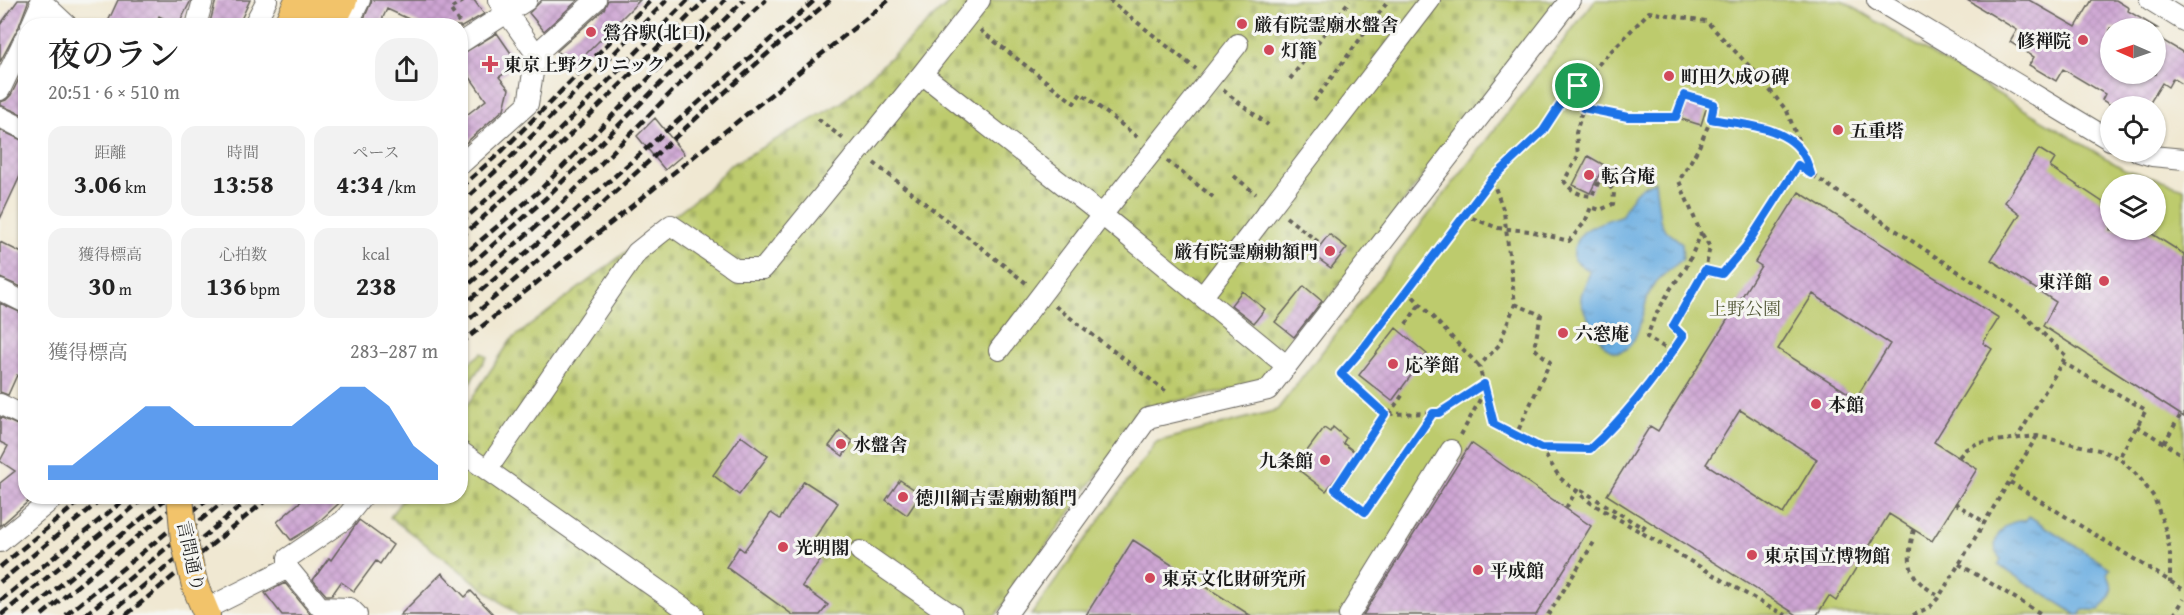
<!DOCTYPE html>
<html lang="ja">
<meta charset="utf-8">
<style>
:root{--surface:#fff;--page:#f2f2f2;--text:#222;--muted:#767676;--accent:#1a73e8}
body{margin:0;font-family:"Gentium Book Plus","Noto Serif JP",serif;background:var(--page);color:var(--text);height:100vh;display:flex;flex-direction:column;font-size:22px;white-space:nowrap}
*{box-sizing:border-box;margin:0}
p{font-size:20px;color:var(--muted)}
.icon{flex:none;width:33px;height:33px;fill:none;stroke:currentColor;stroke-width:2;stroke-linecap:round;stroke-linejoin:round}
.map{position:relative;flex:1;overflow:hidden}
.drawer{position:absolute;left:18px;top:18px;width:450px;height:486px;display:flex;flex-direction:column;background:var(--surface);border-radius:24px;box-shadow:0 2px 4px #0004}
.drawer>*{flex:none}
.needle{width:39px;rotate:272deg}
.buttons{position:absolute;left:2100px;top:18px;display:grid;gap:12px}
.buttons a{display:grid;place-items:center;width:66px;height:66px;border-radius:50%;background:var(--surface);box-shadow:0 2px 4px #0004;font-size:30px}
.pin{position:absolute;display:grid;place-items:center;width:51px;height:51px;color:#fff;margin:-26px;border:3px solid #fff;border-radius:50%;box-shadow:0 2px 6px #0007}
.round{display:grid;place-items:center;flex:none;width:63px;height:63px;border-radius:24px;background:var(--page)}
.head{display:flex;align-items:center;justify-content:space-between;height:102px;padding:0 30px}
h1{font-size:33px;font-weight:600;line-height:45px}
.stats{display:grid;grid-template-columns:repeat(3,1fr);gap:9px;height:102px;padding:6px 30px}
.stats div{display:grid;align-content:center;border-radius:15px;background:var(--page);text-align:center}
.stats b{font-size:26px;font-weight:600}
.stats small{font-size:16px;font-weight:400}
.stats p{font-size:16px}
.chart{height:168px;padding:12px 30px}
.chart p{display:flex;justify-content:space-between}
.chart svg{width:100%;height:108px;margin-top:6px;fill:var(--accent);opacity:.7}
.map>svg:first-child{display:block}
.cemetery{fill:url(#cemetery-stones);stroke:#6c7444;stroke-width:1.5}
.park{fill:#bdcb6d;stroke:#6c7444;stroke-width:1.5;fill-rule:evenodd}
.water{fill:url(#water-ripples);stroke:#44657e;stroke-width:1.5}
.building{fill:url(#building-cross-hatch);fill-rule:evenodd}
.lines{fill:none;stroke-linecap:round;stroke-linejoin:round}
.minor-casing{stroke:#66635c;stroke-width:22}
.major-casing{stroke:#66635c;stroke-width:28}
.path{stroke:#66635c;stroke-width:4;stroke-dasharray:4.5 4.5;stroke-linecap:butt}
.minor{stroke:#fff;stroke-width:20}
.major{stroke:#f2c36a;stroke-width:26}
.rail{stroke:#1c1c1c;stroke-width:4.5;stroke-dasharray:9 4.5;stroke-linecap:butt}
.major-bridge-casing{stroke:#66635c;stroke-width:28;stroke-linecap:butt}
.major-bridge{stroke:#f2c36a;stroke-width:26}
.route-casing{stroke:#fff;stroke-width:12}
.route{stroke:#1a73e8;stroke-width:8}
.poi-dot{fill:#d1495b;stroke:#f6f6f2;stroke-width:2}
.labels{text-anchor:middle;dominant-baseline:central;stroke-width:6;stroke-linejoin:round;paint-order:stroke}
.poi-label{font-size:18px;font-weight:bold;fill:#1c1c1c;stroke:#f6f6f2;text-anchor:start}
.park-label{font-size:18px;fill:#545938;stroke:#f6f6f2}
.street-label{font-size:18px;fill:#1c1c1c;stroke:#f6f6f2}
</style>
<div class="map">
<svg width="2184" height="615" viewBox="0 0 2184 615">
<defs>
<pattern id="cemetery-stones" width="16" height="16" patternUnits="userSpaceOnUse" patternTransform="scale(1.5)"><rect width="16" height="16" fill="#bdcb6d"/><path d="M2 7V4a2 2 0 0 1 4 0v3zM10 15v-3a2 2 0 0 1 4 0v3z" fill="#a2ae5e"/></pattern>
<pattern id="water-ripples" width="26" height="14" patternUnits="userSpaceOnUse" patternTransform="scale(1.5)"><rect width="26" height="14" fill="#6caee1"/><path d="M2 4q2-2 4 0t4 0M15 11q2-2 4 0t4 0" fill="none" stroke="#588db6"/></pattern>
<pattern id="building-cross-hatch" width="8" height="8" patternUnits="userSpaceOnUse" patternTransform="scale(1.5)"><rect width="8" height="8" fill="#cea5d3"/><path d="M0 0l8 8M0 8l8-8" fill="none" stroke="#b08db5"/></pattern>
</defs>
<rect width="100%" height="100%" fill="#f6f6f2"/>
<filter id="ink" filterUnits="userSpaceOnUse"><feTurbulence type="fractalNoise" baseFrequency=".0167" numOctaves="2"/><feDisplacementMap in="SourceGraphic" scale="12" xChannelSelector="R" yChannelSelector="G"/><feConvolveMatrix kernelMatrix="1 2 1 2 8 2 1 2 1" color-interpolation-filters="sRGB"/></filter>
<filter id="wash" filterUnits="userSpaceOnUse"><feTurbulence type="fractalNoise" baseFrequency=".008" numOctaves="4" result="noise"/><feDisplacementMap in="SourceGraphic" scale="24" xChannelSelector="R" yChannelSelector="G"/><feGaussianBlur stdDeviation="1.35" result="paint"/><feColorMatrix in="noise" values="0 0 0 0 0 0 0 0 0 0 0 0 0 0 0 0 0 1.4 0 .05"/><feComposite in="paint" operator="in"/></filter>
<g filter="url(#wash)">
<rect width="100%" height="100%" fill="#f0e8d2"/>
<!-- cemetery -->
<path class="cemetery" d="M 952,0 L 1559,0 L 1263,384 L 1146,407 L 996,615 L 518,615 L 390,517 L 404,497 L 460,496 L 461,414 L 511,340 L 707,190 L 729,166 L 841,103 Z
M 482,353 L 487,357 L 461,396 L 461,369 Z"/>
<!-- park -->
<path class="park" d="M 1595,0 L 1841,0 L 2124,169 L 2184,188 L 2184,615 L 1031,615 L 1156,442 L 1277,410 ZM 2110,184 L 2156,184 L 2156,230 L 2110,230 Z"/>
<!-- water -->
<path class="water" d="M 1655,181 L 1660,220 L 1665,230 L 1682,243 L 1683,259 C 1672,268 1660,276 1652,287 C 1642,302 1641,352 1617,352 C 1609,352 1603,345 1600,339 C 1595,329 1582,311 1581,301 C 1579,290 1590,281 1589,271 L 1574,260 C 1570,228 1599,224 1622,215 C 1630,198 1636,187 1655,181 Z
M 2029,516 L 2110,568 L 2107,574 C 2116,588 2111,600 2099,610 L 2084,610 L 2080,615 L 2077,615 L 1998,565 L 2001,559 C 1985,543 2005,518 2025,521 Z"/>
<g id="blocks">
<!-- building -->
<path class="building" d="M 18,0 L 28,0 L 28,2 L 19,26 L 0,62 L 0,25 Z
M 118,0 L 191,0 L 178,26 L 159,16 L 155,26 L 106,26 Z
M 216,0 L 250,0 L 238,26 L 209,26 Z
M 372,0 L 474,0 L 484,14 L 460,28 L 460,26 L 424,26 L 387,9 L 379,26 L 361,26 Z
M 542,0 L 578,0 L 544,31 L 529,13 Z
M 608,0 L 640,0 L 572,68 L 557,51 L 604,9 Z
M 1967,0 L 2029,0 L 2076,27 L 2092,0 L 2116,0 L 2129,8 L 2128,11 L 2157,28 L 2110,28 L 2110,74 L 2156,74 L 2156,51 L 2162,40 L 2184,53 L 2184,85 L 2173,78 L 2168,87 L 2162,83 L 2148,106 L 2112,106 L 2102,100 L 2105,94 L 2063,69 L 2056,81 L 2029,65 L 2034,57 L 2010,42 L 2017,30 Z
M 497,33 L 515,59 L 513,68 L 499,77 L 509,89 L 504,109 L 460,148 L 460,120 L 486,100 L 460,63 L 460,55 Z
M 26,65 L 26,116 L 0,105 L 0,102 L 6,100 L 11,95 Z
M 1687,99 L 1707,106 L 1701,125 L 1681,119 Z
M 655,118 L 684,154 L 665,170 L 637,136 Z
M 0,130 L 26,142 L 26,176 L 21,174 L 0,219 Z
M 2039,149 L 2055,159 L 2050,167 L 2110,207 L 2110,230 L 2146,230 L 2184,254 L 2184,417 L 2043,326 L 2056,302 L 1991,260 L 2020,214 L 2005,202 Z
M 1588,156 L 1604,165 L 1590,193 L 1573,185 Z
M 1799,192 L 1999,318 L 1983,343 L 1992,349 L 1934,442 L 1977,469 L 1932,541 L 1889,514 L 1836,601 L 1829,596 L 1817,615 L 1797,615 L 1607,495 L 1650,426 L 1658,431 L 1761,266 L 1755,262 ZM 1813,294 L 1890,344 L 1856,398 L 1778,349 ZM 1740,410 L 1817,459 L 1783,514 L 1706,464 Z
M 1329,234 L 1347,248 L 1331,268 L 1313,255 Z
M 0,242 L 26,255 L 26,289 L 0,278 Z
M 1304,286 L 1322,301 L 1294,337 L 1275,322 Z
M 1242,291 L 1265,309 L 1254,323 L 1231,305 Z
M 0,303 L 26,315 L 26,379 L 17,375 L 8,395 L 0,392 Z
M 1396,328 L 1427,354 L 1392,401 L 1359,375 Z
M 0,417 L 26,429 L 26,496 L 29,496 L 31,499 L 0,526 L 0,483 L 15,471 L 0,461 L 8,446 L 0,442 Z
M 1333,427 L 1346,438 L 1343,443 L 1356,453 L 1326,491 L 1295,467 L 1324,428 L 1330,432 Z
M 840,431 L 853,441 L 843,456 L 829,446 Z
M 741,436 L 768,456 L 739,495 L 713,475 Z
M 1471,443 L 1591,526 L 1536,615 L 1363,615 Z
M 900,480 L 921,494 L 907,515 L 886,500 Z
M 804,481 L 838,503 L 812,542 L 819,547 L 813,555 L 820,561 L 802,586 L 828,605 L 820,615 L 793,615 L 726,567 L 739,547 L 744,551 L 771,513 L 780,519 Z
M 307,496 L 347,496 L 314,526 L 291,540 L 277,522 Z
M 359,520 L 393,545 L 380,564 L 376,561 L 354,591 L 341,582 L 332,595 L 326,595 L 313,580 L 329,558 L 331,560 Z
M 1133,540 L 1250,615 L 1086,615 Z
M 442,573 L 465,597 L 471,591 L 494,615 L 400,615 Z
M 285,583 L 311,615 L 282,615 L 265,593 Z"/>
</g>
</g>
<g filter="url(#ink)">
<use href="#blocks" fill-opacity="0" stroke="#66635c" stroke-width="1.5"/>
<g class="lines">
<!-- minor casing -->
<g class="minor-casing">
<path id="minor" d="M 40,0 L 68,26
M 498,0 L 536,54
M 1877,0 L 2110,140
M 2150,0 L 2184,21
M 31,26 L 42,1
M 196,26 L 203,0
M 253,26 L 267,0
M 347,26 L 360,0
M 460,43 L 527,0
M 922,74 L 1102,215 L 1287,366
M 0,90 L 26,36
M 0,117 L 26,130
M 2139,152 L 2152,156 L 2184,159
M 460,165 L 528,104 L 536,54 L 596,0
M 0,290 L 26,303
M 1203,296 L 1430,0
M 999,350 L 1102,215 L 1238,44
M 0,404 L 26,417
M 460,451 L 694,615
M 487,470 L 637,252 L 671,225 L 735,269 L 763,269 L 922,74 L 980,0
M 0,542 L 56,496
M 860,551 L 952,615
M 288,568 L 288,558 L 344,520 L 363,496
M 204,610 L 288,568 L 320,607 L 350,608 L 357,615
M 1006,615 L 1148,418 L 1268,390 L 1570,0
M 1349,615 L 1451,450"/>
</g>
<!-- major casing -->
<g class="major-casing">
<path id="major" d="M 286,26 L 298,0
M 309,26 L 322,0
M 331,26 L 344,0
M 195,586 L 207,615"/>
</g>
<!-- path -->
<path class="path" d="M 1109,0 L 1196,69
M 459,22 L 450,9 L 465,0
M 980,30 L 1074,103 L 1081,93 L 1140,139
M 1290,79 L 1350,0
M 1223,90 L 1268,125
M 1314,101 L 1389,0
M 1562,102 L 1604,113 L 1628,117 L 1676,117 L 1684,95 L 1714,104 L 1711,119 C 1746,125 1775,124 1801,152
M 818,119 L 845,140
M 1167,161 L 1213,197
M 874,163 L 1026,283
M 1811,174 L 1787,111 L 1754,71 L 1706,21 L 1649,12 L 1562,102 L 1543,131 L 1492,179 L 1504,212 L 1515,304 L 1499,345 L 1479,366 L 1494,424 L 1541,448 L 1590,449 C 1626,416 1656,377 1683,336 L 1673,326 L 1705,270 L 1722,274 L 1746,246 L 1798,165 L 1811,174 L 2025,316 L 2066,356 L 2017,438
M 1234,176 L 1256,194
M 1464,215 L 1498,228 L 1529,231 L 1569,241 L 1585,222 L 1591,207 L 1600,210 L 1613,204 L 1614,192 L 1607,182 L 1599,181 L 1592,196 C 1579,195 1572,192 1564,181 L 1578,156 L 1576,133 L 1583,108 L 1578,85
M 1286,217 L 1321,244
M 1702,234 L 1710,247 L 1705,270
M 1407,290 L 1479,366
M 1515,304 L 1541,315 L 1534,348 L 1550,362 L 1516,435
M 1055,306 L 1168,393
M 1406,324 L 1420,304
M 1672,352 L 1647,337 L 1654,318 L 1671,288 L 1686,268 L 1701,234 L 1679,181 L 1698,149 L 1711,119
M 2062,362 L 2146,410 L 2119,458
M 1484,384 L 1439,413 L 1385,414 L 1341,374 L 1365,346 L 1492,179
M 1385,414 L 1335,489 L 1365,512 L 1433,414
M 1389,414 L 1404,393
M 2137,426 L 2184,456
M 1461,435 L 1485,390
M 2164,443 L 2180,416
M 1541,448 L 1560,478 L 1591,503 L 1767,606 L 1786,615
M 1959,457 L 1966,449 L 1978,443 L 2037,436 L 2099,450 L 2119,458 L 2139,477 L 2154,497 L 2166,531 L 2170,552 L 2170,582
M 2010,482 L 2184,590
M 1955,503 L 1984,522
M 1566,508 L 1578,488 L 1643,528 L 1648,521
M 1914,530 C 1910,544 1906,565 1916,578 C 1921,585 1932,591 1939,597
M 1959,564 L 2043,615
M 1548,615 L 1596,539
M 1913,615 L 1930,607 L 1939,597 L 2037,436
M 2174,615 L 2184,599"/>
<!-- minor -->
<use href="#minor" class="minor"/>
<!-- major -->
<use href="#major" class="major"/>
<!-- rail -->
<path class="rail" d="M 460,188 L 503,150 L 651,0
M 460,204 L 510,158 L 667,0
M 460,223 L 520,170 L 688,0
M 460,238 L 527,178 L 705,0
M 460,258 L 539,191 L 725,0
M 460,274 L 546,198 L 744,0
M 460,292 L 556,209 L 725,38 L 766,0
M 460,308 L 565,220 L 815,0
M 460,327 L 573,230 L 766,55 L 830,0
M 460,344 L 889,0
M 0,567 L 86,496
M 0,582 L 106,496
M 0,601 L 129,496
M 1,615 L 147,496
M 24,615 L 169,496
M 42,615 L 187,496
M 66,615 L 211,496
M 85,615 L 230,496
M 108,615 L 253,496
M 126,615 L 271,496"/>
<!-- major-bridge casing -->
<g class="major-bridge-casing">
<path id="major-bridge" d="M 180,496 L 184,540 L 195,586"/>
</g>
<!-- major-bridge -->
<use href="#major-bridge" class="major-bridge"/>
</g>
</g>
<g class="lines" filter="url(#ink)">
<!-- route casing -->
<g class="route-casing">
<path id="route" d="M 1578,86 L 1583,108 L 1628,117 L 1676,117 L 1684,95 L 1714,104 L 1711,119 C 1741,125 1788,125 1804,156 C 1807,161 1809,168 1811,174 L 1798,165 L 1746,246 L 1722,274 L 1705,270 L 1673,326 L 1683,336 C 1656,377 1626,416 1590,449 L 1541,448 L 1494,424 L 1484,384 L 1439,413 L 1433,413 L 1365,512 L 1335,489 L 1385,414 L 1341,374 L 1365,346 L 1492,179 L 1543,131 L 1562,102 Z"/>
</g>
<!-- route -->
<use href="#route" class="route"/>
</g>
<!-- markers -->
<g class="poi-dot">
<circle cx="1242" cy="24" r="6"/>
<circle cx="591" cy="32" r="6"/>
<circle cx="2083" cy="40" r="6"/>
<circle cx="1269" cy="50" r="6"/>
<path d="M487 55h6v6h6v6h-6v6h-6v-6h-6v-6h6z"/>
<circle cx="1669" cy="76" r="6"/>
<circle cx="1838" cy="130" r="6"/>
<circle cx="1589" cy="175" r="6"/>
<circle cx="1330" cy="251" r="6"/>
<circle cx="2104" cy="281" r="6"/>
<circle cx="1563" cy="333" r="6"/>
<circle cx="1393" cy="364" r="6"/>
<circle cx="1816" cy="404" r="6"/>
<circle cx="841" cy="444" r="6"/>
<circle cx="1325" cy="460" r="6"/>
<circle cx="903" cy="497" r="6"/>
<circle cx="783" cy="547" r="6"/>
<circle cx="1752" cy="555" r="6"/>
<circle cx="1478" cy="570" r="6"/>
<circle cx="1150" cy="578" r="6"/>
</g>
<g class="labels">
<!-- poi labels -->
<g class="poi-label">
<text x="1254" y="24">厳有院霊廟水盤舎</text>
<text x="603" y="32">鶯谷駅(北口)</text>
<text x="2071" y="40" text-anchor="end">修禅院</text>
<text x="1281" y="50">灯籠</text>
<text x="504" y="64">東京上野クリニック</text>
<text x="1681" y="76">町田久成の碑</text>
<text x="1850" y="130">五重塔</text>
<text x="1601" y="175">転合庵</text>
<text x="1318" y="251" text-anchor="end">厳有院霊廟勅額門</text>
<text x="2092" y="281" text-anchor="end">東洋館</text>
<text x="1575" y="333">六窓庵</text>
<text x="1405" y="364">応挙館</text>
<text x="1828" y="404">本館</text>
<text x="853" y="444">水盤舎</text>
<text x="1313" y="460" text-anchor="end">九条館</text>
<text x="915" y="497">徳川綱吉霊廟勅額門</text>
<text x="795" y="547">光明閣</text>
<text x="1764" y="555">東京国立博物館</text>
<text x="1490" y="570">平成館</text>
<text x="1162" y="578">東京文化財研究所</text>
</g>
<!-- park labels -->
<g class="park-label">
<text x="1745" y="308">上野公園</text>
</g>
<!-- street labels -->
<g class="street-label">
<text transform="translate(191 556) rotate(78)">言問通り</text>
</g>
</g>
</svg>
<div class="buttons">
<a><svg class="needle" viewBox="-14 -14 28 28"><path d="M0-13l5 13h-10z" fill="#e53935"/><path d="M0 13l5-13h-10z" fill="#767676"/></svg></a>
<a><svg class="icon" aria-label="locate" viewBox="0 0 24 24"><circle cx="12" cy="12" r="6"/><path d="M12 2v4M12 18v4M2 12h4M18 12h4"/></svg></a>
<a><svg class="icon" aria-label="layers" viewBox="0 0 24 24"><path d="M12 4l9 5-9 5-9-5zM3 14l9 5 9-5"/></svg></a>
</div>
<div class="pin" style="left:1578px;top:86px;background:#1e9e55"><svg class="icon" aria-label="arrive" viewBox="0 0 24 24"><path d="M6 21V4h12l-3 4 3 4H6"/></svg></div>
<section class="drawer">
<div class="head"><div><h1>夜のラン</h1><p>20:51 · 6 × 510 m</p></div><a class="round"><svg class="icon" aria-label="share" viewBox="0 0 24 24"><path d="M12 15V3M7 8l5-5 5 5M5 13v7h14v-7"/></svg></a></div>
<div class="stats">
<div><p>距離</p><b>3.06<small> km</small></b></div>
<div><p>時間</p><b>13:58</b></div>
<div><p>ペース</p><b>4:34<small> /km</small></b></div>
</div>
<div class="stats">
<div><p>獲得標高</p><b>30<small> m</small></b></div>
<div><p>心拍数</p><b>136<small> bpm</small></b></div>
<div><p>kcal</p><b>238</b></div>
</div>
<div class="chart"><p><span>獲得標高</span>283–287 m</p>
<svg viewBox="0 0 160 44" preserveAspectRatio="none"><path d="M0 44V38L10 38L20 30L30 22L40 14L50 14L60 22L70 22L80 22L90 22L100 22L110 14L120 6L130 6L140 14L150 30L160 38V44z"/></svg>
</div>
</section>
</div>
